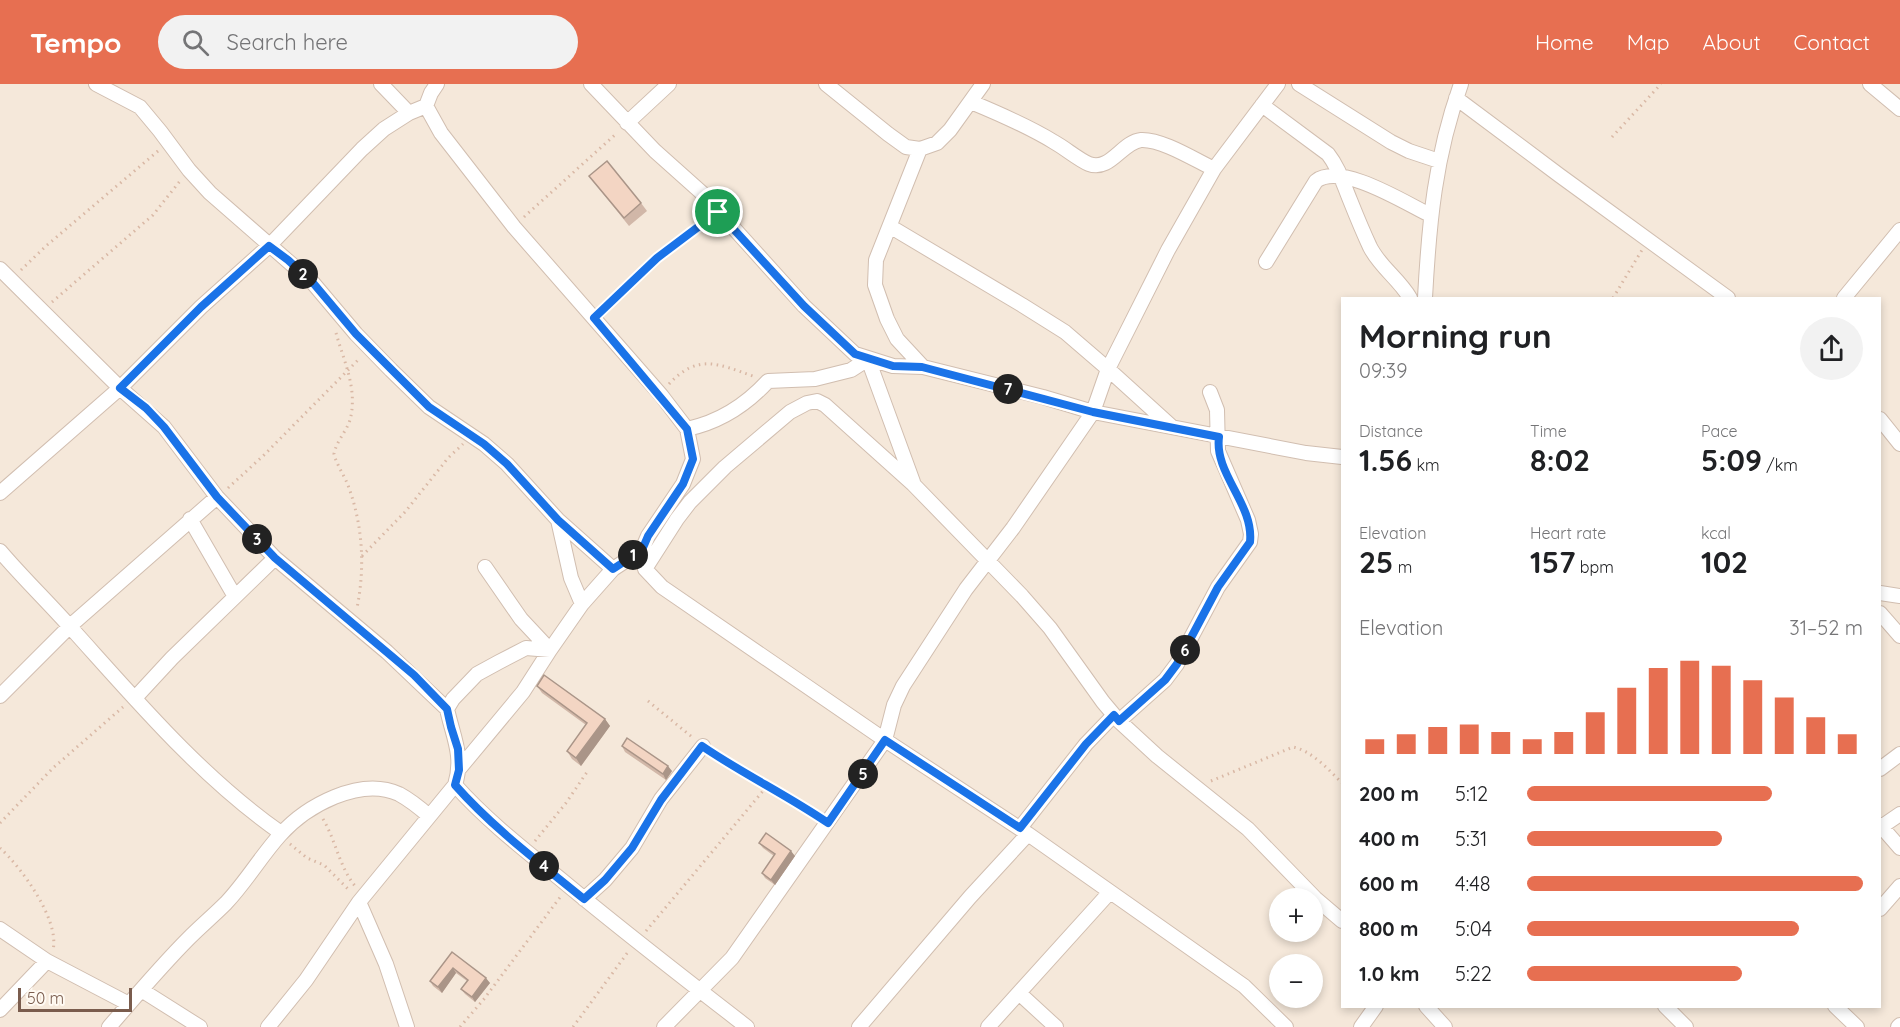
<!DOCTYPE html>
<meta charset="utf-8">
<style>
:root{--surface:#fff;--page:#f2f2f2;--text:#202124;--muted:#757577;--accent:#e76f51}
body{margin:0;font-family:Quicksand,sans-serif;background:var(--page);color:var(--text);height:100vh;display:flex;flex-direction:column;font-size:22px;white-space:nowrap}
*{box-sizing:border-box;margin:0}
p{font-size:20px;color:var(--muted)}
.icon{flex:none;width:33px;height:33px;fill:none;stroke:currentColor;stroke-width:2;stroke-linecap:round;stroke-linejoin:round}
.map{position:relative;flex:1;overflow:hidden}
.sheet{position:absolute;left:1341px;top:213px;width:540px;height:711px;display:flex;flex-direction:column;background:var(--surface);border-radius:0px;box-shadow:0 3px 9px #0003}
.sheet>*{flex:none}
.tools{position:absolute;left:1269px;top:804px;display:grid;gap:12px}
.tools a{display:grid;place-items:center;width:54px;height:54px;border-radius:50%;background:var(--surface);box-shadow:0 3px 9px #0003;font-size:30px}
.scale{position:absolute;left:18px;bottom:15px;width:114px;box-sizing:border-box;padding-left:6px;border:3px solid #7a5c4d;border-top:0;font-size:16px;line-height:21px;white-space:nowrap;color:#7a5c4d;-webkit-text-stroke:4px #fffaf3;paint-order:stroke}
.pin{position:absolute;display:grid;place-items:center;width:51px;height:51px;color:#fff;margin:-26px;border:3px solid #fff;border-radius:50%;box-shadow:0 2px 6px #0007}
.km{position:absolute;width:30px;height:30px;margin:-15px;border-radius:50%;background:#222;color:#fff;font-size:16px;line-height:30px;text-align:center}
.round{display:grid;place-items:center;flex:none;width:63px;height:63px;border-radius:32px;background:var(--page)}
.summary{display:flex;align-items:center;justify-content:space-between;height:102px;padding:0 18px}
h1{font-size:33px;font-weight:800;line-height:45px}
.stats{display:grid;grid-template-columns:repeat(3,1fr);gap:9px;height:102px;padding:6px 18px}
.stats div{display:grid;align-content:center}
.stats b{font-size:30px;font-weight:800}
.stats small{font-size:16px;font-weight:400}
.stats p{font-size:16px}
.chart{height:168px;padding:12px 18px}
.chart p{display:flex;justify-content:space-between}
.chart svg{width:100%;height:108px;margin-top:6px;stroke:var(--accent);stroke-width:6}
ul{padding:0 18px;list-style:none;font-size:20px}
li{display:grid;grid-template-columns:96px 72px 1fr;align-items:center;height:45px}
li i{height:15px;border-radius:8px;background:var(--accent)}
header{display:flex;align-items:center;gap:36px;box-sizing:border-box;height:84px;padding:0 30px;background:var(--accent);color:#fff}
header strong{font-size:28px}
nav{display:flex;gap:33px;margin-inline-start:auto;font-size:21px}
.search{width:420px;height:54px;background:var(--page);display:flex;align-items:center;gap:15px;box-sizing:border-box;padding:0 21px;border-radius:33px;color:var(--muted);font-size:22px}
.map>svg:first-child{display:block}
.residential{fill:#f5e8da;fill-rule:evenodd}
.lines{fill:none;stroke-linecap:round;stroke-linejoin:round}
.minor-casing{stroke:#d1beb0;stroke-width:16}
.path{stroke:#d9b8a5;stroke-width:3;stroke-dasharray:1.5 4.5;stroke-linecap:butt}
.minor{stroke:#fff;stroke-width:14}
.wall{fill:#d1b7a8}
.shaded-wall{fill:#aa9588}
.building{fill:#f3d5c3;stroke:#aa9588;stroke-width:1.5}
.route-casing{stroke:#fff;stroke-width:12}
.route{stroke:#1a73e8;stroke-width:8}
</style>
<header>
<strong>Tempo</strong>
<div class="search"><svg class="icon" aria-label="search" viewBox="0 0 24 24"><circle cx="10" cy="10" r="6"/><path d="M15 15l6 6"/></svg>Search here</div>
<nav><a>Home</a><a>Map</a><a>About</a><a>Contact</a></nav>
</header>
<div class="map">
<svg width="1900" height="943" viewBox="0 0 1900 943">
<rect width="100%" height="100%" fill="#fdf6ec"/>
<!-- residential -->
<path class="residential" d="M 0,0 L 1900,0 L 1900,943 L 0,943 ZM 1342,214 L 1880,214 L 1880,922 L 1342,922 ZM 1280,814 L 1312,814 L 1312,848 L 1280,848 ZM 1280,880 L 1312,880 L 1312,914 L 1280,914 Z"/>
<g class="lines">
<!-- minor casing -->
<g class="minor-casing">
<path id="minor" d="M 96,0 L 140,23 L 160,47 L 189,86 L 210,109 L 313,199 L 356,250 L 391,286 L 429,323 L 484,360 L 507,380 L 558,436 L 613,485 L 642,466
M 381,0 L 409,29
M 437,0 L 431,9 L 426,22 L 441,49 L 514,143 L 661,311 L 687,345 L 693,375 L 683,400 L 648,452 L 642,466 L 645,485 L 662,503 L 885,656 L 1028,750 L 1244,902 L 1286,943
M 591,0 L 655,67 L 702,109 L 804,222 L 855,270 L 893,282 L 923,283 L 1043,313 L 1093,328 L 1306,369 L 1342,373
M 826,0 L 888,50 L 906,63 L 920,65 L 937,59 L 950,46 L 983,0
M 1299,0 L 1391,58 L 1409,67 L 1439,77
M 1870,0 L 1900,25
M 1456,14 L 1559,91 L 1728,214
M 971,18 C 1000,30 1028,42 1054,58 C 1065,64 1079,76 1089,80 C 1110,88 1122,58 1141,56 C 1162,55 1195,76 1214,85
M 1262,21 L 1328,70 C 1339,84 1343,99 1350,116 C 1356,131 1363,148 1370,163 C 1380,183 1399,195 1410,214
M 627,39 L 669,0
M 920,65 L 876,176 L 875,201 L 887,235 L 897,255 L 923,283
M 891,143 L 1022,221 L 1065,248 L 1108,285 L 1172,343
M 1266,178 L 1316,97 C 1341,78 1405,119 1430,131
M 0,185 L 120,304 L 164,343 L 217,413 L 275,474 L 387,568 L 447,625
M 1425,214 C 1429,139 1435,72 1461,0
M 1844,214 L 1900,146
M 1880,335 L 1900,360
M 687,345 C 720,338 746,321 768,297 L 815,295 L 851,286 L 868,275 L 913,398
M 0,409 L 120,304 L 201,223 L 269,162 L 362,65 L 384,45 L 409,29 L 426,22
M 190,435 L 234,511
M 558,436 L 571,494 L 582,520
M 0,467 C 23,494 48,518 72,545 C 137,617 201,693 281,749
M 645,485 L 677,435 L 690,418 L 725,383 L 790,328 L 807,319 L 817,317 L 825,321 L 913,400 L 1022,512 L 1050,544 L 1103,618 L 1119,637 L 1157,672 L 1248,745 L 1315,814 L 1342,837
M 1880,509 L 1900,512
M 1880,529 L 1900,552
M 0,612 L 70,542 L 217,413
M 135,614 L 172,574 L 275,474
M 1119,637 L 1165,596 L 1177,580 L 1218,503 L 1250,458 L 1251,450 L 1248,436 L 1218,367 L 1217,326 L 1210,308
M 459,685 L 523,608 L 550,566 L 521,535 L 485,483
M 1880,685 L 1900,670
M 455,701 C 487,737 526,767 564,798 C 624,848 685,895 747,943
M 1880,741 L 1900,764
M 1881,743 L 1900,730
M 1020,744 L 1086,660 L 1114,631
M 584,815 L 605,796 L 632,764 L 661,715 L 703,662
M 359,818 L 386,880 L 407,943
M 1880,825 L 1900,802
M 0,845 L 47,877 L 129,920
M 143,907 L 200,943
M 1020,910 L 1056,943
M 1426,922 L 1445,943
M 1665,922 L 1686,943
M 1835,922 L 1857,943
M 0,926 L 47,877
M 109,943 C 135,913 161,882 189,854 C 201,842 214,831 226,819 C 246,798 261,772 280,751 C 306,722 360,692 399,710 C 410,716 420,724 429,732
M 268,943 L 306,896 L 359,818 L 455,701 C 464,672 453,653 447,625 L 453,615 L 477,590 L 499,578 L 526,564 L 550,566 L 582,520 L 613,485
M 664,943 L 732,874 L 885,656 L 894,621 L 903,602 L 966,505 L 1013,444 L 1093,328 L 1108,285 L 1168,166 L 1214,85 L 1278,0
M 859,943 L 970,813 L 1028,750
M 988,943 L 1110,808
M 1361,943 L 1376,922
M 1898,943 L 1900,941"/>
</g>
<!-- path -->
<path class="path" d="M 1612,53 L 1661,0
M 524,133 L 617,49
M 21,186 L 46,162 L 158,67
M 1613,214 L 1642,166
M 52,218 L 153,131 L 180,97
M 604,224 L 657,174 L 708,136
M 336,249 C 344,278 358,305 350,336 C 346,348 336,358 334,370 C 337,382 345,392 349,404 C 363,443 365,484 357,524
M 669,300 C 698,269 718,280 753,292
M 228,404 L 263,372 L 360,274
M 362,472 L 405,428 L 448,374 L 463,360
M 648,617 L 692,653
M 714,670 L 791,713 L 816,731
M 1211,697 L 1293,663 C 1312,667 1328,685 1342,699
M 323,735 C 336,757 339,782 355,802
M 0,739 L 53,684 L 123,623
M 535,757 L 566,719 L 587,688
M 290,760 L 307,774 L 324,781 L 350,807
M 0,764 C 21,783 60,836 53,866
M 646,847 L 768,701
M 460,943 L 484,915 L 561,812
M 573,943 L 628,868"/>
<!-- minor -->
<use href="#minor" class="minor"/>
</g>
<!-- wall -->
<path class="wall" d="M 589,92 L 641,119 L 647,127 L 629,142 Z
M 537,602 L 605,635 L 610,642 L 581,682 L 572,675 L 567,667 L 586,641 L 542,609 Z
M 622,662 L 672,687 L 666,696 L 625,668 Z
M 759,759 L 795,772 L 775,801 L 765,794 L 762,789 L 774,772 L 763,764 Z
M 452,868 L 490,899 L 475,918 L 465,910 L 461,905 L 467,897 L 456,889 L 442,909 L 433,902 L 430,897 Z"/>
<!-- shaded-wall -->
<path class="shaded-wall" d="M 605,635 L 610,642 L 581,682 L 576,674 Z
M 668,682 L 672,687 L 666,696 L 663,690 Z
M 791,767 L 795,772 L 775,801 L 771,796 Z
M 453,884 L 456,889 L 442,909 L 438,903 Z
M 486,894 L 490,899 L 475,918 L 472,913 Z"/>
<!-- building -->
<path class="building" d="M 607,77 L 641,119 L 624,134 L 589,92 Z
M 544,591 L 605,635 L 576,674 L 567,667 L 587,639 L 537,602 Z
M 627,654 L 668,682 L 663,690 L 622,662 Z
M 766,749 L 791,767 L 771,796 L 762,789 L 775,770 L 759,759 Z
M 452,868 L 486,894 L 472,913 L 461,905 L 468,896 L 453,884 L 438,903 L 430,897 Z"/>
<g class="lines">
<!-- route casing -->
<g class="route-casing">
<path id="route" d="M 718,128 L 804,222 L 855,270 L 893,282 L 922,283 L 1093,328 L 1219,353 C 1214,390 1254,420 1250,458 L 1218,503 L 1177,580 L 1165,596 L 1119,637 L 1114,631 L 1086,660 L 1020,744 L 885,656 L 828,739 C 787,711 743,690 702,662 L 661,716 L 632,764 L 605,796 L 584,815 C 540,779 493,744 455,701 L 459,686 L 458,665 L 451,643 L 447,625 L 414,591 L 275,474 L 217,413 L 164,343 L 146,324 L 120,304 L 201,223 L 269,162 L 288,176 L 314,200 L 356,250 L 429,323 L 484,360 L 507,380 L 558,436 L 613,485 L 642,466 L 648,452 L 683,400 L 693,375 L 687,345 L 594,234 L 657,174 Z"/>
</g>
<!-- route -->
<use href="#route" class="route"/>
</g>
</svg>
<div class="tools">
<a>+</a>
<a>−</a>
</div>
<div class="scale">50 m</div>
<div class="pin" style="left:718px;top:128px;background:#1e9e55"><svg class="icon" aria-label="arrive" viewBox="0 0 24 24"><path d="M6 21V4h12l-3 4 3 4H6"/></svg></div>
<b class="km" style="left:633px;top:471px">1</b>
<b class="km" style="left:303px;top:190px">2</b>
<b class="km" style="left:257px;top:455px">3</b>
<b class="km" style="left:544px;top:782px">4</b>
<b class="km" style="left:863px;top:690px">5</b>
<b class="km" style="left:1185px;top:566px">6</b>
<b class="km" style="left:1008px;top:305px">7</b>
<section class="sheet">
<div class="summary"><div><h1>Morning run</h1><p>09:39</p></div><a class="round"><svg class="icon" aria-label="share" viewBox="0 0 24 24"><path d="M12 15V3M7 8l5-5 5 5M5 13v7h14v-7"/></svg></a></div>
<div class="stats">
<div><p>Distance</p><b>1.56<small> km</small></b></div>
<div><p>Time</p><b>8:02</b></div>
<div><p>Pace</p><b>5:09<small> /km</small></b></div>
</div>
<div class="stats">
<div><p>Elevation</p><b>25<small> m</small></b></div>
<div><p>Heart rate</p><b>157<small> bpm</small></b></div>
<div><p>kcal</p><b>102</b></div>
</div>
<div class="chart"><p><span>Elevation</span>31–52 m</p>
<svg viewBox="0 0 160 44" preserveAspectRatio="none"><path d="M5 44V38M15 44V36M25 44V33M35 44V32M45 44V35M55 44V38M65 44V35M75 44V27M85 44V17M95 44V9M105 44V6M115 44V8M125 44V14M135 44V21M145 44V29M155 44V36"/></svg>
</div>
<ul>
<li><b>200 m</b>5:12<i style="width:73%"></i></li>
<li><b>400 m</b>5:31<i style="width:58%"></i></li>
<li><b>600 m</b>4:48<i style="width:100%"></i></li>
<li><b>800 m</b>5:04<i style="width:81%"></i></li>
<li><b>1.0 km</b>5:22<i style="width:64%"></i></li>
</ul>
</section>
</div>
